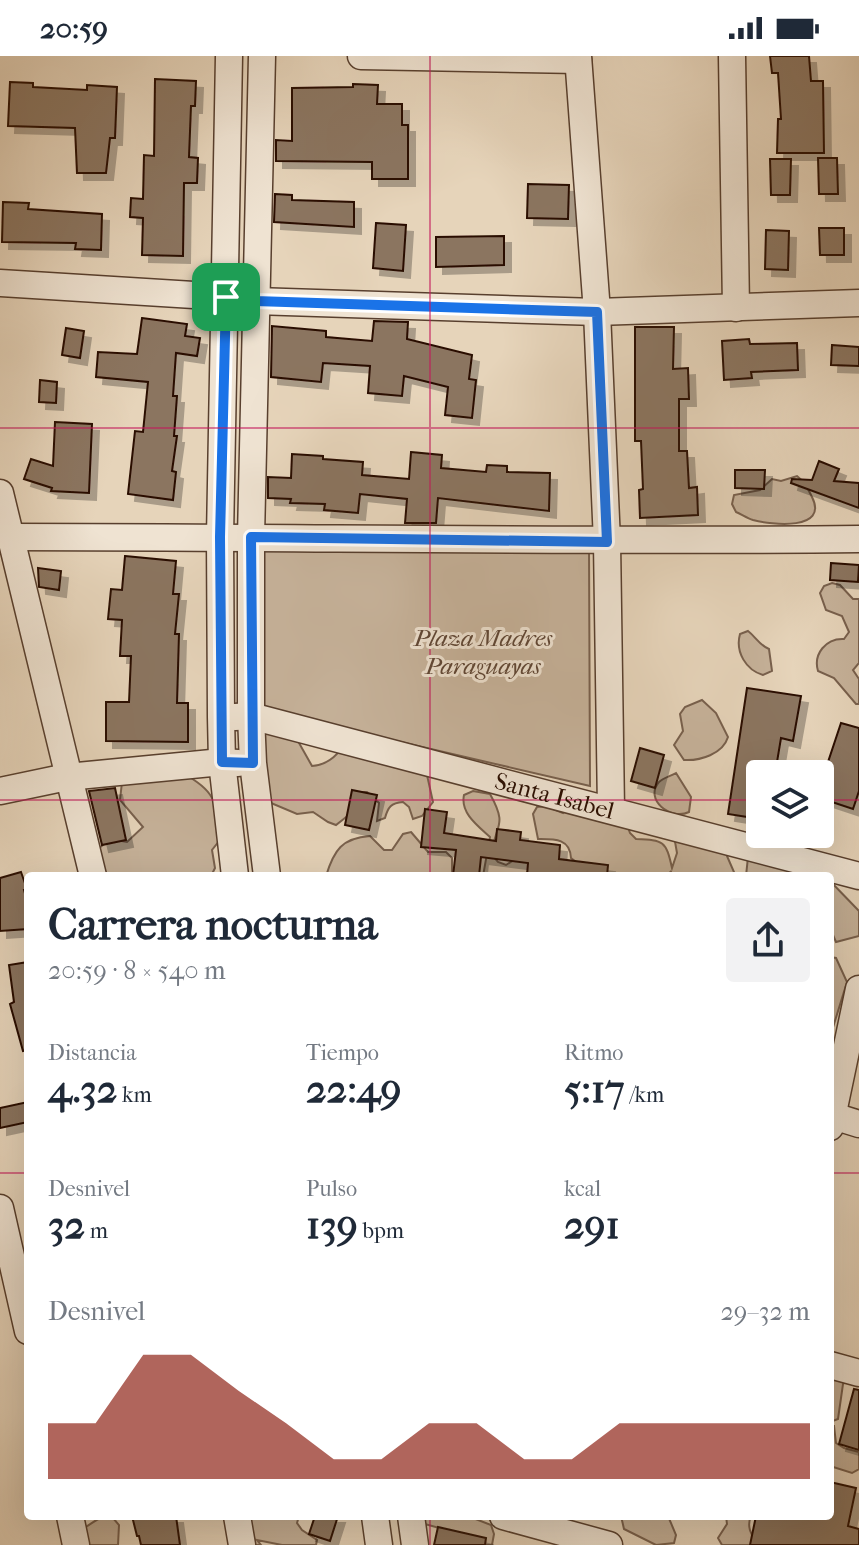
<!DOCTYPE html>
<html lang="es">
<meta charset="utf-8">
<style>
:root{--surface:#fff;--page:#f2f2f3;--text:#1f2937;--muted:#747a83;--accent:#8f2418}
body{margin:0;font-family:"IM FELL French Canon",serif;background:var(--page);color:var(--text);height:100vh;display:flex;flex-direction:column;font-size:30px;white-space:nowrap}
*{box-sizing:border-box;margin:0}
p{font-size:26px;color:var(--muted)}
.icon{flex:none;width:44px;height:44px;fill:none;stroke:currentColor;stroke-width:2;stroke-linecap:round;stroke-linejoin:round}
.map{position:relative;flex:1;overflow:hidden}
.side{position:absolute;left:24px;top:816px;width:810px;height:648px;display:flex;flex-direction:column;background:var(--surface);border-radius:8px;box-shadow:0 8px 32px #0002}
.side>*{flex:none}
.buttons{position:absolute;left:746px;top:704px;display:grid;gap:16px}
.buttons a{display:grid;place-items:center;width:88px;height:88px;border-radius:8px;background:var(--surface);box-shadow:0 8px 32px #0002;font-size:40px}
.pin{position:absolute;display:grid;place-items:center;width:68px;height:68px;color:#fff;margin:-34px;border-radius:16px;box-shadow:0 4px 12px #0006}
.round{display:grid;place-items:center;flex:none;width:84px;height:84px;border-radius:8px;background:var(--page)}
.summary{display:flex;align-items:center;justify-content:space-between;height:136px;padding:0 24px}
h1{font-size:44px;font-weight:800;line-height:60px}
.figures{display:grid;grid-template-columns:repeat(3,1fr);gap:12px;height:136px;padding:8px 24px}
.figures div{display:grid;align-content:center}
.figures b{font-size:40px;font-weight:800}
.figures small{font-size:22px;font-weight:400}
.figures p{font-size:22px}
.chart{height:224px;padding:16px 24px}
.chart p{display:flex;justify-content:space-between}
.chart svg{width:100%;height:144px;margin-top:8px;fill:var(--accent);opacity:.7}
.status{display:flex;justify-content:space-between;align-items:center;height:56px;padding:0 40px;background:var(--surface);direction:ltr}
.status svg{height:22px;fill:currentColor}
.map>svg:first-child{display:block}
.green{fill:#c6b29a;stroke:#78604d;stroke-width:2}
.building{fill:#8b7461;stroke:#290d00;stroke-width:2;filter:url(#shadow)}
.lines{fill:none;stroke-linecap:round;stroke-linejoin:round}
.minor-casing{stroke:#583f2e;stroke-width:29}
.minor{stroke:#efe3d2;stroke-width:26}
.route-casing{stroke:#fff;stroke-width:16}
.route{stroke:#1a73e8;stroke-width:10}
.grid{fill:none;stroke:#c2185b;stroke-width:2;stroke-opacity:0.55}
.labels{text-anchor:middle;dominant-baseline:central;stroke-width:6;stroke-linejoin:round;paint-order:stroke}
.park-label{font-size:24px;font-style:italic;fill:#604736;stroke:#efe3d2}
.street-label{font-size:24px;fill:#290d00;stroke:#efe3d2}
</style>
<div class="status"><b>20:59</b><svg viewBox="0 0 49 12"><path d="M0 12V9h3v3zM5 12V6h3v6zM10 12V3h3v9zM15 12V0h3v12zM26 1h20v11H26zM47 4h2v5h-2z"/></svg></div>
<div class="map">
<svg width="859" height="1489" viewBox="0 0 859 1489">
<defs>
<filter id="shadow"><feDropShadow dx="7" dy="7" stdDeviation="0" flood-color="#0004"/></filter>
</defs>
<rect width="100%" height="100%" fill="#e6d4ba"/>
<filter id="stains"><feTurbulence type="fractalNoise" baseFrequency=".0025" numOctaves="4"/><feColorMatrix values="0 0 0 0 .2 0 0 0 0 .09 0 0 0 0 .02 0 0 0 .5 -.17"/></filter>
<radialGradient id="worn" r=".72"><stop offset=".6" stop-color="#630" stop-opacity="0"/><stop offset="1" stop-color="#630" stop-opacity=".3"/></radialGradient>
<!-- green -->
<path class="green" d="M 797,420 C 805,426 808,433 812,441 C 829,475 772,469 753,464 C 747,462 741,458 736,456 L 732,448 L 734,439 L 760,434 L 772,423 L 781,425 Z
M 589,490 L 590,730 L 259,653 L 252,491 Z
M 832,527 L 840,529 L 853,543 L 859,543 L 859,607 L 853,614 L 859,623 L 859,648 L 856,648 L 834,622 L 818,615 C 813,598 826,582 844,583 L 849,576 L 842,560 L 826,554 L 820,537 L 824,530 Z
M 748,575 C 756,581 759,589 769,593 L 772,615 L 763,619 C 746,614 735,596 740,578 Z
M 702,644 L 716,657 L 728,681 C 723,698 700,705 684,704 L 674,689 L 683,675 L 680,658 L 685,651 Z
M 253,665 L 294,678 L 312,710 C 331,709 341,694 352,680 L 427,719 L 433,746 L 422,760 L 413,763 L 409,751 L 403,746 C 391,747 388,751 385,762 L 377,765 L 379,747 L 367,736 L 358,736 L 350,758 L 336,769 L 328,766 L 313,756 L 297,758 L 271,747 Z
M 175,712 C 213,735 214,737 223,780 L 212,794 L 215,812 L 211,820 L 98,820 L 97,794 L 110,783 L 127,786 L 143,771 L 120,744 L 122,726 Z
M 676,717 L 691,741 L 689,756 C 670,765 644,743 659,726 C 663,722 671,720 676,717 Z
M 473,735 L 490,738 C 509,772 494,768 492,799 L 498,806 L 506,809 L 520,800 L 528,803 L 530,812 L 524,820 L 483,820 L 490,781 C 478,770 460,757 464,739 Z
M 575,745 L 589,749 L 597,765 L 605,765 L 624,760 L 630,777 L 636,783 C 664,784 666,785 672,812 L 677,797 L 674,780 L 728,790 L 727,800 L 734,816 L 731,820 L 670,820 L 671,815 L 667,820 L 620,820 L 610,817 L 608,820 L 594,820 L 571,802 C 570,782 554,783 538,783 L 533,758 L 537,751 L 546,750 L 563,757 Z
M 411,776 L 428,796 L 446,796 L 452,802 L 452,820 L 326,820 C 334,794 342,782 370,780 L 384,794 L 392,794 L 403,778 Z
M 766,785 L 783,786 L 794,800 L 822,820 L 746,820 L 748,801 Z
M 830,825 L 859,855 L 859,880 L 836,886 L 833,879 L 830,879 L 832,841 Z
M 830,901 L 836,902 L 847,926 L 830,981 Z
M 830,1322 L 850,1323 L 843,1328 L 838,1363 L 830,1366 Z
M 830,1370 L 834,1370 L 836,1387 L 844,1392 L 859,1396 L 859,1413 L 852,1417 L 830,1410 Z
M 104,1460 L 113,1462 L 119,1469 L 118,1489 L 71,1489 L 73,1478 C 85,1473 93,1465 104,1460 Z
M 247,1460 L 299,1460 L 297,1467 L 302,1474 L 317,1484 L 316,1489 L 282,1489 L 257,1484 L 261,1489 L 241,1489 Z
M 415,1460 L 468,1460 L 491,1469 L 494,1478 L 492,1489 L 484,1489 L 480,1483 L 421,1467 Z
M 621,1460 L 668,1460 L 676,1479 L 674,1487 L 656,1489 L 624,1473 Z
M 726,1460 L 751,1460 C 746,1472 752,1479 758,1489 L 722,1489 L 718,1482 L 727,1468 Z"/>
<!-- building -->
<path class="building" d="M 770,0 L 809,0 L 811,25 L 823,25 L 824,97 L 777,97 L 778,63 L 781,63 L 778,17 L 772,17 Z
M 155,23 L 196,25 L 195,50 L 191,50 L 189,101 L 198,102 L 197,127 L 184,127 L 183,200 L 142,199 L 143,162 L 130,161 L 131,142 L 143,143 L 144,99 L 154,100 Z
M 10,26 L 33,27 L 33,31 L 87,34 L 87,29 L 117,31 L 115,82 L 110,82 L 106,117 L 77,117 L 75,72 L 8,70 Z
M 353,28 L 378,29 L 377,48 L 402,48 L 402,69 L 408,69 L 408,123 L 372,123 L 372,106 L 276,105 L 276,84 L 292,85 L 292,32 L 353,31 Z
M 818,102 L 837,102 L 838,138 L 819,138 Z
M 770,103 L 791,103 L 790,139 L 771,139 Z
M 528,128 L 569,129 L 568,163 L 527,162 Z
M 275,138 L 292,139 L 292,144 L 354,146 L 354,171 L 274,166 Z
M 3,146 L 29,147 L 28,153 L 102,158 L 101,194 L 75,193 L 76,187 L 2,186 Z
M 376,167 L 406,169 L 403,215 L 373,212 Z
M 819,172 L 844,172 L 844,199 L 820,199 Z
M 766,174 L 789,175 L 788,214 L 765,213 Z
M 504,180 L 504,209 L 436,211 L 436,181 Z
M 142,262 L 187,268 L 185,280 L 200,282 L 197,300 L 176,297 L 173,340 L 177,340 L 174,380 L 177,380 L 172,415 L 176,416 L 173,444 L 128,438 L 135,375 L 143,376 L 148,326 L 96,321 L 98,296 L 137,298 Z
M 374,265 L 408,266 L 407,283 L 472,299 L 469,323 L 476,324 L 472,362 L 445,359 L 448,331 L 404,320 L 402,340 L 368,337 L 370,310 L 323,307 L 321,326 L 271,321 L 272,270 L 326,275 L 326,281 L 372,285 Z
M 635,271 L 674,271 L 673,313 L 688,312 L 689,343 L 679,343 L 679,395 L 687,395 L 689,432 L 697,431 L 698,459 L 640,462 L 639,434 L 643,433 L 641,385 L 635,385 Z
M 66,272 L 84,275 L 80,302 L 62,299 Z
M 749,283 L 750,288 L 797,287 L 798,314 L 751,316 L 752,322 L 724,324 L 722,285 Z
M 832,289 L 859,291 L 859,310 L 831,309 Z
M 40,324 L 57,326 L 56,347 L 39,346 Z
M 55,366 L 92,368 L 89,437 L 51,435 L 52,432 L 24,423 L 31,403 L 53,410 Z
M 411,396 L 442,399 L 441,412 L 486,416 L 487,409 L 507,410 L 507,416 L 550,417 L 549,455 L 438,442 L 436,467 L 405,467 L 407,443 L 360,438 L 358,457 L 324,454 L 325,448 L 290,447 L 291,443 L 268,442 L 268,421 L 291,422 L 292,398 L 323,400 L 323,403 L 363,406 L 362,419 L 409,423 Z
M 819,405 L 839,413 L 834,425 L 859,427 L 859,452 L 791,427 L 792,423 L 812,424 Z
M 735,414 L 765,414 L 764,433 L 735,432 Z
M 125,500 L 176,505 L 173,538 L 179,538 L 175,578 L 179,578 L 177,647 L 188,647 L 188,686 L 106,685 L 106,646 L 129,646 L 131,600 L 120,600 L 122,564 L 108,563 L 111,533 L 122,534 Z
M 831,507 L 859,509 L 858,526 L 830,524 Z
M 38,512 L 61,515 L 59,534 L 39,531 Z
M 747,632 L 801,640 L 793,685 L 781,682 L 775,718 L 760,718 L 760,763 L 728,758 Z
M 841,667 L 859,672 L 859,735 L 853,753 L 820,742 L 820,720 L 823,721 Z
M 640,692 L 664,699 L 655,732 L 631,725 Z
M 115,732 L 126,784 L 102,789 L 89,735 Z
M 352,734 L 377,739 L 369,774 L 345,769 Z
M 425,753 L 447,756 L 444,777 L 496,785 L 497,773 L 521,776 L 520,784 L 560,789 L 559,803 L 608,809 L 607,820 L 527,820 L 528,807 L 481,801 L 479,820 L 453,820 L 456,794 L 421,791 Z
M 21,816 L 27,833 L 24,834 L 28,848 L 28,873 L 0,875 L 0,822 Z
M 28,906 L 28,994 L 23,995 L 10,948 L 14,946 L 9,909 Z
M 28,1046 L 28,1066 L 0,1072 L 0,1052 Z
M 854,1333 L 859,1334 L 859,1394 L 839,1388 Z
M 830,1426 L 856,1432 L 848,1470 L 859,1473 L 859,1489 L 750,1489 L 756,1460 L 830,1460 Z
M 132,1460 L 176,1460 L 180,1489 L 141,1489 L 139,1480 L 137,1480 Z
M 315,1460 L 338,1460 L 330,1485 L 309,1478 Z
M 438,1471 L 486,1482 L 485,1489 L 434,1489 Z"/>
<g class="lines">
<!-- minor casing -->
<g class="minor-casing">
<g id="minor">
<path d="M 229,0 L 220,481 L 221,661 L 222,706 L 235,820"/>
<path d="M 262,0 L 251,481 L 251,660 L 253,707 L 267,820"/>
<path d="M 361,0 L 578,4"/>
<path d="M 578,0 L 597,256 L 607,486 L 611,754"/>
<path d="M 732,0 L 736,252"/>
<path d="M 0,227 L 226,241 L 255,245 L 597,256 L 859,247"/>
<path d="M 0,437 L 93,820"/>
<path d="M 11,481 C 294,481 576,486 859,483"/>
<path id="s1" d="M 235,661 L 251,660 L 859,820"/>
<path d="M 0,735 L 67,721 L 222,706 L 238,707"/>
<path d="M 830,1059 L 859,1068"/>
<path d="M 830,1071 L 859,933"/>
<path d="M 0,1152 L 28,1275"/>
<path d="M 830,1309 L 859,1317"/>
<path d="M 70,1460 L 76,1489"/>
<path d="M 237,1460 L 242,1489"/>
<path d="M 375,1460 L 379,1489"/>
<path d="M 411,1460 L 415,1489"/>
<path d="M 503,1460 L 609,1489"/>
</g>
</g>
<!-- minor -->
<use href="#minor" class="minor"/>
</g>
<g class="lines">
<!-- route casing -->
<g class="route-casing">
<path id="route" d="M 226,241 L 255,245 L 597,256 L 607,486 L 251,481 L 253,707 L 222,706 L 220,481 Z"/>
</g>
<!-- route -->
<use href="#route" class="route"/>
</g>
<!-- grid -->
<path class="grid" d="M 430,0 L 430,820M 0,372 L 859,372M 0,744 L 760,744M 820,744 L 859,744M 0,1117 L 28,1117M 830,1117 L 859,1117M 430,1460 L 430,1489"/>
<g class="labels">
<!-- park labels -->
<g class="park-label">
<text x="483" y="582">Plaza Madres<tspan x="483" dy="28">Paraguayas</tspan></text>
</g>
<!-- street labels -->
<g class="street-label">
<text stroke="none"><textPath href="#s1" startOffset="330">Santa Isabel</textPath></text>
</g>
</g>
<rect width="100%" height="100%" filter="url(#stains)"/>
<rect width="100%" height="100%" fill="url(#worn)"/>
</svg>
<div class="buttons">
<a><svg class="icon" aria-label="layers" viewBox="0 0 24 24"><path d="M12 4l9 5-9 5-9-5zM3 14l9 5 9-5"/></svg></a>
</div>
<div class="pin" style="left:226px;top:241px;background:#1e9e55"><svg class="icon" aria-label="arrive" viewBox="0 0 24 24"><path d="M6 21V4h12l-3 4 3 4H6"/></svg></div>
<section class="side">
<div class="summary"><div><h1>Carrera nocturna</h1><p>20:59 · 8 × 540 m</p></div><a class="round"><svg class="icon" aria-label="share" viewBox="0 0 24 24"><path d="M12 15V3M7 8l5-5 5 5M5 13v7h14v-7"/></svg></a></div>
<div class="figures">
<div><p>Distancia</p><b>4.32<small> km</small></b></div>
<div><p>Tiempo</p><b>22:49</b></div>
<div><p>Ritmo</p><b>5:17<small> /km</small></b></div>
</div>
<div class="figures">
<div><p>Desnivel</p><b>32<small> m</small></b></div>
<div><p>Pulso</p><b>139<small> bpm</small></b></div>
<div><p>kcal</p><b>291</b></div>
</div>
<div class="chart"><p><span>Desnivel</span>29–32 m</p>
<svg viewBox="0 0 160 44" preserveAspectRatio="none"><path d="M0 44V27L10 27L20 6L30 6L40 17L50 27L60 38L70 38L80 27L90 27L100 38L110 38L120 27L130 27L140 27L150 27L160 27V44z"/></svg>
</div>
</section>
</div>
